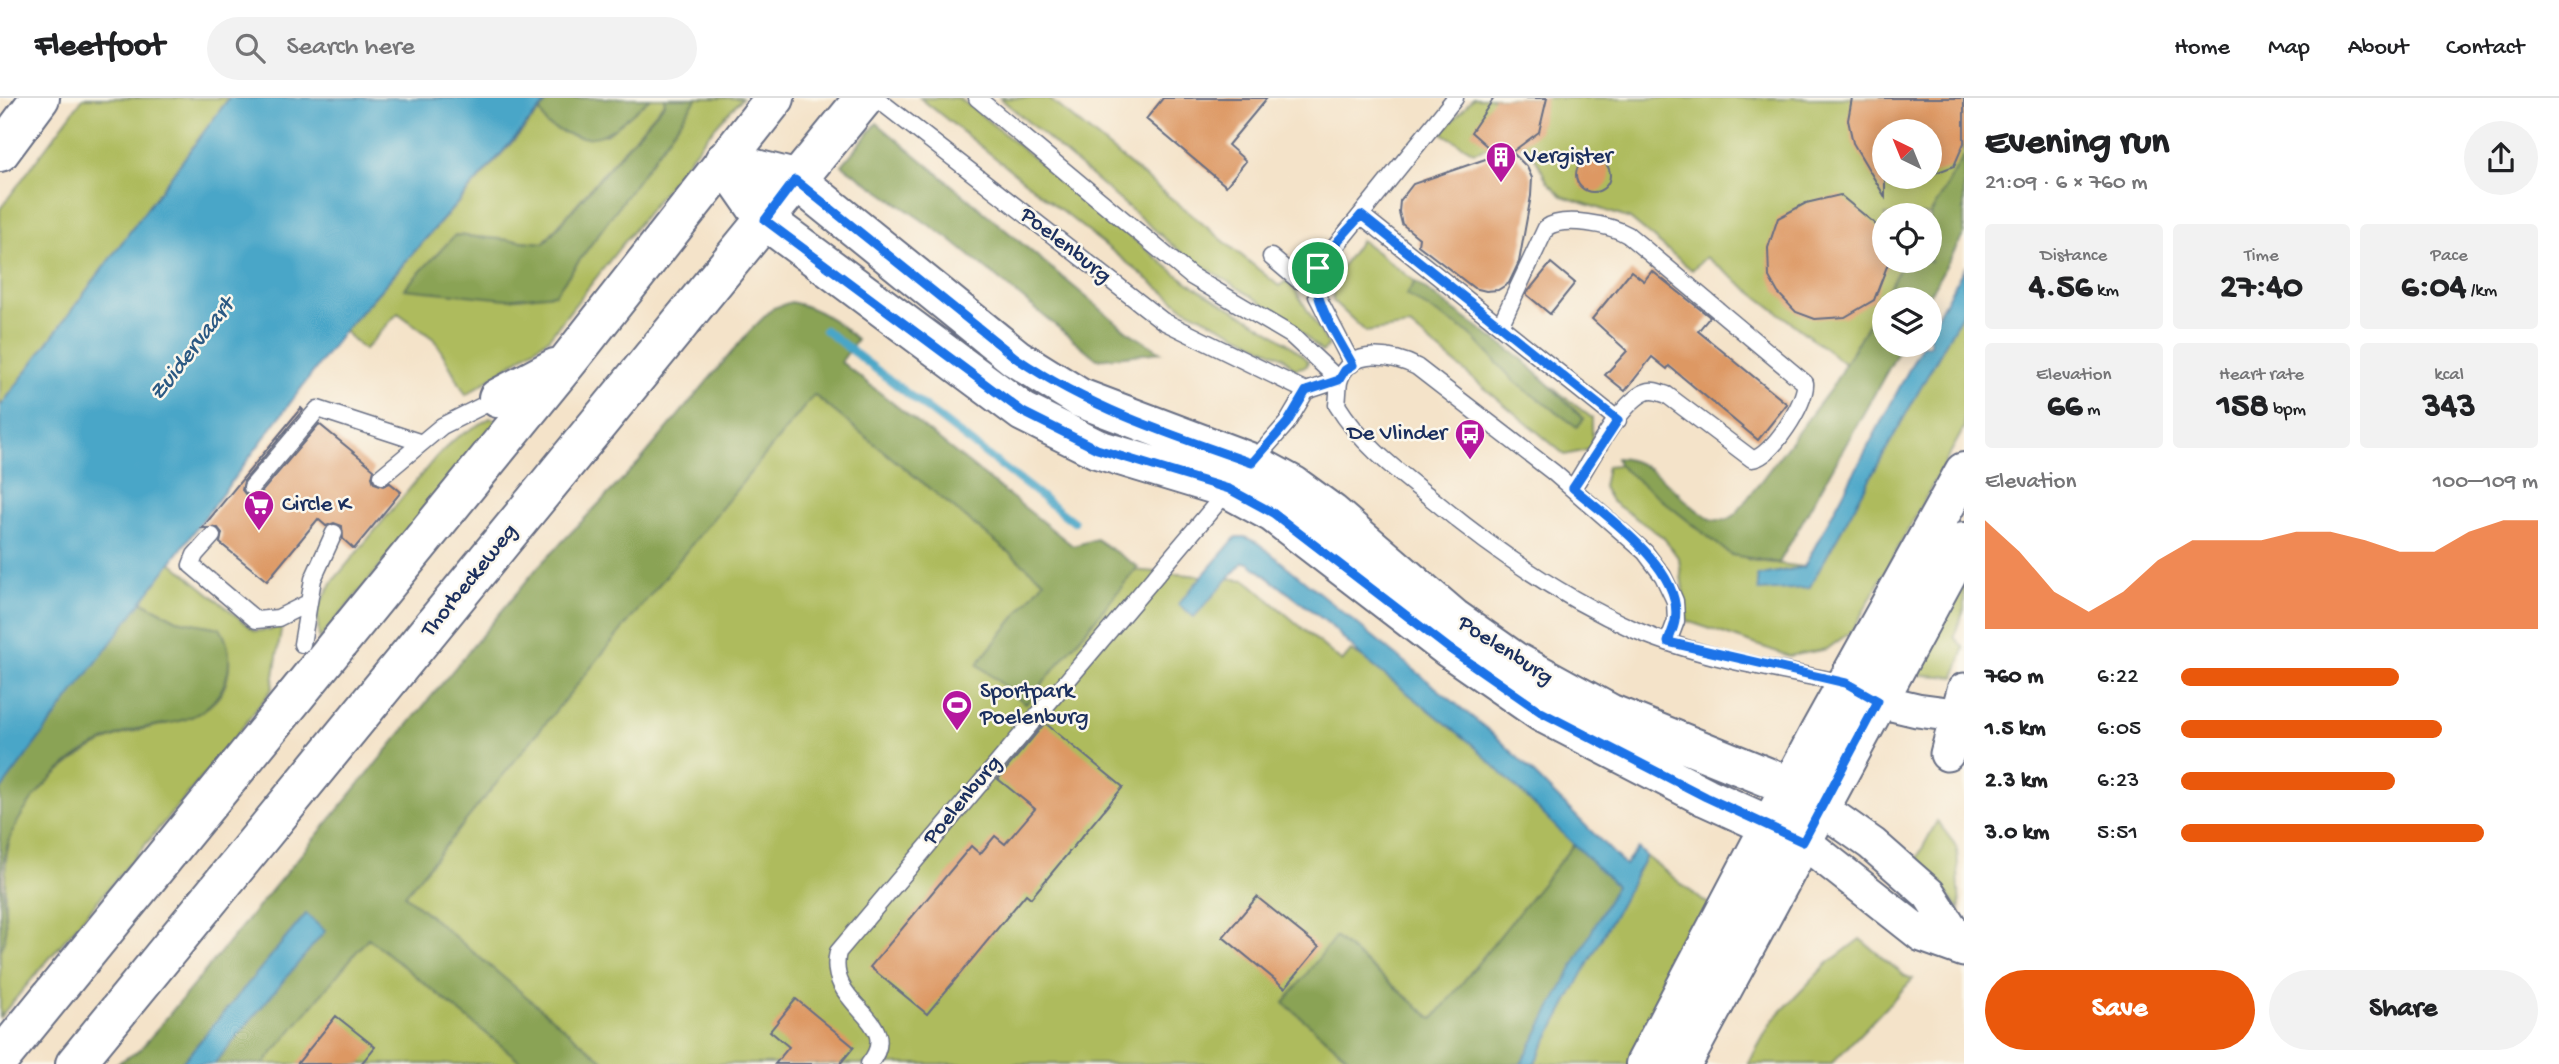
<!DOCTYPE html>
<meta charset="utf-8">
<style>
:root{--surface:#fff;--page:#f2f2f2;--text:#202124;--muted:#757577;--line:#e0e0e0;--accent:#ea580c}
body{margin:0;font-family:"Gochi Hand",sans-serif;background:var(--page);color:var(--text);height:100vh;display:flex;flex-direction:column;font-size:26px;white-space:nowrap}
*{box-sizing:border-box;margin:0}
p{font-size:23px;color:var(--muted)}
.icon{flex:none;width:38px;height:38px;fill:none;stroke:currentColor;stroke-width:2;stroke-linecap:round;stroke-linejoin:round}
.map{position:relative;flex:1;overflow:hidden}
.details{display:flex;flex-direction:column;background:var(--surface);width:595px}
.details>*{flex:none}
.needle{width:46px;rotate:317deg}
.tools{position:absolute;left:1872px;top:21px;display:grid;gap:14px}
.tools a{display:grid;place-items:center;width:70px;height:70px;border-radius:50%;background:var(--surface);box-shadow:0 4px 18px #0003;font-size:35px}
.pin{position:absolute;display:grid;place-items:center;width:60px;height:60px;color:#fff;margin:-30px;border:4px solid #fff;border-radius:50%;box-shadow:0 2px 7px #0007}
.round{display:grid;place-items:center;flex:none;width:74px;height:74px;border-radius:37px;background:var(--page)}
.headline{display:flex;align-items:center;justify-content:space-between;height:119px;padding:0 21px}
h1{font-size:38px;font-weight:700;line-height:52px}
.metrics{display:grid;grid-template-columns:repeat(3,1fr);gap:10px;height:119px;padding:7px 21px}
.metrics div{display:grid;align-content:center;border-radius:7px;background:var(--page);text-align:center}
.metrics b{font-size:35px;font-weight:700}
.metrics small{font-size:19px;font-weight:400}
.metrics p{font-size:19px}
.chart{height:196px;padding:14px 21px}
.chart p{display:flex;justify-content:space-between}
.chart svg{width:100%;height:126px;margin-top:7px;fill:var(--accent);opacity:.7}
.cta{display:flex;gap:14px;margin-top:auto;padding:14px 21px}
.cta a{flex:1;height:80px;border-radius:42px;background:var(--accent);color:#fff;font-size:28px;font-weight:700;line-height:80px;text-align:center}
.cta a+a{background:var(--page);color:var(--text)}
ul{padding:0 21px;list-style:none;font-size:23px}
li{display:grid;grid-template-columns:112px 84px 1fr;align-items:center;height:52px}
li i{height:18px;border-radius:9px;background:var(--accent)}
header{display:flex;align-items:center;gap:42px;box-sizing:border-box;height:98px;padding:0 35px;background:var(--surface);border-bottom:2px solid var(--line)}
header strong{font-size:33px}
nav{display:flex;gap:38px;margin-inline-start:auto;font-size:24px}
.search{width:490px;height:63px;background:var(--page);display:flex;align-items:center;gap:18px;box-sizing:border-box;padding:0 24px;border-radius:38px;color:var(--muted);font-size:26px}
main{display:flex;flex:1;min-height:0}
.map>svg:first-child{display:block}
.green{fill:#aebb5d;stroke:#64755e;stroke-width:2;fill-rule:evenodd}
.forest{fill:#8aa354;stroke:#526959;stroke-width:2}
.water{fill:#49a6c8;stroke:#326a93;stroke-width:2}
.lines{fill:none;stroke-linecap:round;stroke-linejoin:round}
.stream{stroke:#49a6c8;stroke-width:8}
.building{fill:#dd9864}
.service-casing{stroke:#676e83;stroke-width:19}
.minor-casing{stroke:#676e83;stroke-width:37}
.tertiary-casing{stroke:#676e83;stroke-width:42}
.primary-casing{stroke:#676e83;stroke-width:42}
.service{stroke:#fff;stroke-width:16}
.minor{stroke:#fff;stroke-width:33}
.tertiary{stroke:#fff;stroke-width:38}
.primary{stroke:#fff;stroke-width:38}
.route-casing{stroke:#fff;stroke-width:14}
.route{stroke:#1a73e8;stroke-width:9}
.labels{text-anchor:middle;dominant-baseline:central;stroke-width:5;stroke-linejoin:round;paint-order:stroke}
.poi-label{font-size:23px;fill:#1b2f5e;stroke:#fbf7ec;text-anchor:start}
.street-label{font-size:23px;fill:#1b2f5e;stroke:#fbf7ec}
.water-label{font-size:24px;font-style:italic;fill:#2b5983;stroke:#fbf7ec}
</style>
<header>
<strong>Fleetfoot</strong>
<div class="search"><svg class="icon" aria-label="search" viewBox="0 0 24 24"><circle cx="10" cy="10" r="6"/><path d="M15 15l6 6"/></svg>Search here</div>
<nav><a>Home</a><a>Map</a><a>About</a><a>Contact</a></nav>
</header>
<main>
<div class="map">
<svg width="1964" height="966" viewBox="0 0 1964 966">
<rect width="100%" height="100%" fill="#fbf7ec"/>
<filter id="ink" filterUnits="userSpaceOnUse"><feTurbulence type="fractalNoise" baseFrequency=".0143" numOctaves="2"/><feDisplacementMap in="SourceGraphic" scale="14" xChannelSelector="R" yChannelSelector="G"/><feConvolveMatrix kernelMatrix="1 2 1 2 8 2 1 2 1" color-interpolation-filters="sRGB"/></filter>
<filter id="wash" filterUnits="userSpaceOnUse"><feTurbulence type="fractalNoise" baseFrequency=".00686" numOctaves="4" result="noise"/><feDisplacementMap in="SourceGraphic" scale="28" xChannelSelector="R" yChannelSelector="G"/><feGaussianBlur stdDeviation="1.57" result="paint"/><feColorMatrix in="noise" values="0 0 0 0 0 0 0 0 0 0 0 0 0 0 0 0 0 1.4 0 .05"/><feComposite in="paint" operator="in"/></filter>
<g filter="url(#wash)">
<rect width="100%" height="100%" fill="#f4e3c9"/>
<!-- green -->
<path class="green" d="M 83,0 L 229,0 L 0,309 L 0,111 Z
M 650,0 L 664,0 L 665,4 L 543,145 L 455,137 L 555,196 L 697,0 L 742,0 L 708,37 L 548,241 L 466,297 L 435,242 L 398,215 L 364,252 L 344,233 L 540,13 L 547,27 L 606,37 Z
M 920,0 L 958,0 L 970,8 L 1179,178 C 1221,209 1271,226 1308,263 L 1307,268 L 1295,271 L 1283,259 L 1184,210 Z
M 1000,0 L 1048,0 L 1279,188 L 1286,183 L 1294,190 L 1329,248 L 1322,254 L 1285,219 L 1183,156 Z
M 1473,0 L 1964,0 L 1964,58 L 1930,117 L 1885,117 L 1885,163 L 1904,163 L 1845,266 L 1706,159 L 1692,172 L 1630,121 L 1562,98 L 1547,83 L 1536,61 L 1524,48 L 1501,45 L 1474,54 L 1442,35 ZM 1885,33 L 1930,33 L 1930,79 L 1885,79 Z
M 1361,142 L 1592,320 L 1592,351 L 1565,357 L 1410,228 L 1366,234 L 1333,203 L 1333,181 Z
M 1964,212 L 1964,330 L 1853,532 L 1827,551 L 1789,558 L 1687,523 L 1679,461 L 1663,439 L 1611,403 L 1603,389 L 1607,368 L 1618,367 L 1635,377 L 1749,462 L 1804,469 L 1757,478 L 1809,490 Z
M 818,254 L 1087,468 L 1246,482 L 1342,564 L 1351,553 L 1362,559 L 1472,646 L 1574,746 L 1566,757 L 1509,966 L 205,966 Z
M 490,320 L 502,323 L 319,542 L 317,511 L 333,483 L 436,359 L 456,340 Z
M 1964,459 L 1964,511 L 1954,539 L 1964,550 L 1955,579 L 1910,576 Z
M 170,463 L 255,533 L 271,532 L 282,526 L 272,591 L 225,652 L 0,919 C 0,899 0,876 0,856 C 2,844 4,832 5,819 C 6,779 0,754 21,716 C 42,684 75,657 110,641 C 147,624 220,629 228,576 C 231,558 229,546 220,531 L 177,522 L 141,503 Z
M 1937,723 L 1957,749 L 1960,812 L 1917,760 Z
M 1646,758 L 1703,803 L 1717,809 L 1637,966 L 1534,966 Z
M 1860,841 L 1905,878 L 1913,881 L 1831,966 L 1748,966 L 1772,923 L 1827,866 Z"/>
<!-- forest -->
<path class="forest" d="M 550,0 L 650,0 C 609,34 600,54 547,27 L 540,13 Z
M 664,0 L 697,0 L 555,196 L 507,201 L 404,191 L 455,137 L 544,145 L 665,5 Z
M 877,25 L 1127,233 L 1161,254 L 1097,261 L 948,140 L 842,67 Z
M 1964,58 L 1964,136 L 1927,201 L 1885,201 L 1885,247 L 1902,247 L 1779,465 L 1731,457 L 1618,367 L 1616,360 C 1658,361 1678,405 1713,422 L 1727,422 L 1735,417 L 1832,289 L 1904,163 L 1930,163 L 1930,117 Z
M 1415,184 L 1523,262 L 1584,321 L 1577,329 L 1516,285 L 1469,235 L 1406,197 Z
M 791,204 C 818,210 837,223 857,242 L 841,264 L 1073,448 L 1096,441 L 1138,469 L 1026,606 L 977,566 L 1044,483 L 814,297 L 405,797 L 607,966 L 524,966 L 368,840 L 264,966 L 214,966 L 238,938 L 306,816 L 181,966 L 116,966 L 140,952 L 538,469 L 640,363 L 748,235 L 773,210 Z
M 141,503 L 177,522 L 220,530 C 241,565 224,608 186,621 C 169,627 151,627 134,632 C 111,639 85,651 67,666 C 34,693 3,734 2,779 C 1,800 12,834 0,853 L 0,693 Z
M 1574,746 L 1617,788 L 1521,966 L 1356,966 L 1284,905 L 1335,839 L 1433,921 Z"/>
<!-- water -->
<path class="water" d="M 229,0 L 550,0 L 344,233 L 0,693 L 0,309 Z
M 1964,170 L 1964,212 L 1809,490 L 1759,493 L 1757,478 L 1804,469 L 1922,247 L 1930,247 L 1930,231 Z
M 1236,439 L 1245,439 L 1258,445 L 1498,640 L 1625,767 L 1638,750 L 1646,758 L 1534,966 L 1521,966 L 1616,788 L 1472,646 L 1362,559 L 1329,526 L 1249,465 L 1243,464 L 1194,519 L 1178,506 Z
M 306,816 L 325,833 L 214,966 L 181,966 Z"/>
<g class="lines">
<!-- stream -->
<path class="stream" d="M 825,232 L 1074,424"/>
</g>
<g id="blocks">
<!-- building -->
<path class="building" d="M 1163,0 L 1267,0 L 1228,47 L 1246,63 L 1226,88 L 1146,21 Z
M 1494,0 L 1547,0 L 1539,34 L 1512,54 L 1527,69 L 1532,80 L 1531,98 L 1519,164 L 1509,185 L 1498,192 L 1486,193 L 1474,190 L 1418,147 L 1419,140 L 1402,126 L 1399,114 L 1400,103 L 1413,86 L 1497,57 L 1471,34 Z
M 1852,0 L 1964,0 L 1964,45 L 1954,68 L 1930,77 L 1930,33 L 1885,33 L 1885,99 L 1853,45 L 1848,22 Z
M1576 77a17 17 0 1 1 34 0a17 17 0 1 1-34 0Z
M 1840,97 L 1874,125 L 1885,141 L 1885,163 L 1889,163 L 1874,202 L 1845,219 L 1815,221 L 1796,214 L 1778,195 L 1769,179 L 1768,150 L 1778,120 L 1806,105 Z
M 1551,165 L 1575,185 L 1550,216 L 1526,196 Z
M 1631,173 L 1644,183 L 1652,173 L 1710,219 L 1698,233 L 1787,306 L 1758,342 L 1669,268 L 1667,271 L 1652,259 L 1625,293 L 1605,277 L 1627,253 L 1592,221 Z
M 301,310 L 303,312 L 244,383 L 242,392 L 246,397 L 255,399 L 260,396 L 319,326 L 374,371 L 372,379 L 374,385 L 383,388 L 390,385 L 401,394 L 354,451 L 343,441 L 342,428 L 334,425 L 326,428 L 318,421 L 267,483 L 220,445 L 222,435 L 218,430 L 202,430 Z
M 1045,625 L 1123,689 L 1031,800 L 1026,796 L 927,916 L 870,869 L 971,748 L 980,756 L 995,738 L 1005,746 L 1035,711 L 998,681 Z
M 1257,799 L 1319,849 L 1285,890 L 1223,839 Z
M 796,901 L 854,949 L 840,966 L 775,966 L 789,949 L 770,933 Z
M 336,918 L 375,949 L 361,966 L 297,966 Z"/>
</g>
</g>
<g filter="url(#ink)">
<use href="#blocks" fill-opacity="0" stroke="#676e83" stroke-width="2"/>
<g class="lines">
<!-- service casing -->
<g class="service-casing">
<path id="service" d="M 876,0 L 1163,223 L 1306,293
M 977,0 L 1191,178 L 1291,237 L 1339,282
M 1361,117 L 1618,322
M 1271,159 L 1298,182 L 1315,183
M 1500,228 L 1546,130 C 1563,117 1611,127 1628,137 L 1805,285 C 1807,304 1771,360 1752,361 L 1667,297 C 1659,294 1653,291 1646,294 C 1620,304 1589,366 1573,390
M 1352,266 L 1317,198 L 1318,170 L 1455,0
M 1251,366 L 1287,325 L 1306,293 L 1339,282
M 382,378 L 442,328 L 498,300
M 252,389 L 318,311 L 419,344
M 212,438 L 195,457 L 191,467 L 256,522 L 278,520 L 308,505
M 1668,544 L 1676,523 L 1675,503 L 1663,478 L 1645,454 L 1553,374 L 1417,269 C 1395,257 1348,248 1339,284 C 1338,291 1338,299 1337,307 C 1361,346 1396,372 1431,400 C 1493,452 1561,499 1635,532 C 1701,560 1777,572 1846,585
M 302,546 L 313,481 L 334,435
M 869,966 C 906,921 824,909 838,854 L 1229,391"/>
</g>
<!-- minor casing -->
<g class="minor-casing">
<path id="minor" d="M 1879,603 L 1917,612 L 1955,617
M 1947,656 L 1964,592
M 1821,710 L 1872,746 L 1929,796 L 1964,851
M 1803,743 L 1922,837 L 1964,852"/>
</g>
<!-- tertiary casing -->
<g class="tertiary-casing">
<path id="tertiary" d="M 0,54 L 40,0
M 724,63 L 765,122 L 1023,314 L 1097,351 L 1229,391 L 1273,415 L 1450,551 L 1541,614 L 1706,699 L 1803,743
M 724,63 L 795,81 L 1016,260 L 1080,300 L 1252,365 L 1294,388 L 1331,415 L 1453,520 L 1514,563 L 1609,615 L 1777,683 L 1821,710
M 1645,966 L 1819,635 L 1964,374
M 1682,966 L 1964,444"/>
</g>
<!-- primary casing -->
<g class="primary-casing">
<path id="primary" d="M 498,300 L 555,270
M 0,961 L 569,262 L 775,0
M 75,966 L 864,0"/>
</g>
<!-- service -->
<use href="#service" class="service"/>
<!-- minor -->
<use href="#minor" class="minor"/>
<!-- tertiary -->
<use href="#tertiary" class="tertiary"/>
<!-- primary -->
<use href="#primary" class="primary"/>
</g>
</g>
<g class="lines" filter="url(#ink)">
<!-- route casing -->
<g class="route-casing">
<path id="route" d="M 795,82 L 1016,260 C 1090,310 1168,336 1252,365 L 1287,325 L 1306,293 L 1339,282 L 1345,272 L 1353,267 C 1341,244 1308,197 1318,172 C 1326,153 1348,133 1361,117 L 1618,322 L 1573,390 C 1606,418 1685,472 1675,523 C 1674,530 1670,537 1668,544 L 1846,585 L 1878,603 L 1803,744 L 1706,699 L 1541,614 L 1450,551 L 1273,415 L 1229,391 L 1097,351 L 1023,314 L 765,122 Z"/>
</g>
<!-- route -->
<use href="#route" class="route"/>
</g>
<!-- icons -->
<defs>
<g id="building-pin" transform="scale(1.575)"><path d="M0 17L-7.5 6A9.5 9.5 0 1 1 7.5 6Z" fill="#b5179e" stroke="#fbf7ec"/><path d="M-4-6H4V6H1V3H-1V6H-4ZM-2.5-4.3h1.7v1.8h-1.7ZM.8-4.3h1.7v1.8H.8ZM-2.5-1h1.7V.8h-1.7ZM.8-1h1.7V.8H.8Z" fill="#fff"/></g>
<g id="bus-pin" transform="scale(1.575)"><path d="M0 17L-7.5 6A9.5 9.5 0 1 1 7.5 6Z" fill="#b5179e" stroke="#fbf7ec"/><path d="M-5-6H5V4H4V6H2V4H-2V6H-4V4H-5ZM-3.5-4V0h7V-4ZM-3.5 1.2v1.5H-2V1.2ZM2 1.2v1.5H3.5V1.2Z" fill="#fff"/></g>
<g id="supermarket-pin" transform="scale(1.575)"><path d="M0 17L-7.5 6A9.5 9.5 0 1 1 7.5 6Z" fill="#b5179e" stroke="#fbf7ec"/><path d="M-6-5.5h2.5l.6 2H6L4.5 2H-2.5L-4.4-4H-6ZM-1.5 3.2a1.3 1.3 0 1 0 .1 0ZM3 3.2a1.3 1.3 0 1 0 .1 0Z" fill="#fff"/></g>
<g id="stadium-pin" transform="scale(1.575)"><path d="M0 17L-7.5 6A9.5 9.5 0 1 1 7.5 6Z" fill="#b5179e" stroke="#fbf7ec"/><path d="M0-5a6.5 5 0 1 0 0 10a6.5 5 0 1 0 0-10ZM-3.5-1.8h7v3.6h-7Z" fill="#fff"/></g>
</defs>
<g fill-rule="evenodd">
<use href="#building-pin" x="1501" y="59"/>
<use href="#bus-pin" x="1470" y="336"/>
<use href="#supermarket-pin" x="259" y="407"/>
<use href="#stadium-pin" x="957" y="607"/>
</g>
<g class="labels">
<!-- poi labels -->
<g class="poi-label">
<text x="1524" y="59">Vergister</text>
<text x="1447" y="336" text-anchor="end">De Vlinder</text>
<text x="282" y="407">Circle K</text>
<text x="980" y="594">Sportpark<tspan x="980" dy="26">Poelenburg</tspan></text>
</g>
<!-- street labels -->
<g class="street-label">
<text transform="translate(1065 148) rotate(38)">Poelenburg</text>
<text transform="translate(470 483) rotate(-51)">Thorbeckeweg</text>
<text transform="translate(1505 553) rotate(33)">Poelenburg</text>
<text transform="translate(963 703) rotate(-50)">Poelenburg</text>
</g>
<!-- water labels -->
<g class="water-label">
<text transform="translate(193 252) rotate(-52)">Zuidervaart</text>
</g>
</g>
</svg>
<div class="tools">
<a><svg class="needle" viewBox="-14 -14 28 28"><path d="M0-13l5 13h-10z" fill="#e53935"/><path d="M0 13l5-13h-10z" fill="#757577"/></svg></a>
<a><svg class="icon" aria-label="locate" viewBox="0 0 24 24"><circle cx="12" cy="12" r="6"/><path d="M12 2v4M12 18v4M2 12h4M18 12h4"/></svg></a>
<a><svg class="icon" aria-label="layers" viewBox="0 0 24 24"><path d="M12 4l9 5-9 5-9-5zM3 14l9 5 9-5"/></svg></a>
</div>
<div class="pin" style="left:1318px;top:170px;background:#1e9e55"><svg class="icon" aria-label="arrive" viewBox="0 0 24 24"><path d="M6 21V4h12l-3 4 3 4H6"/></svg></div>
</div>
<section class="details">
<div class="headline"><div><h1>Evening run</h1><p>21:09 · 6 × 760 m</p></div><a class="round"><svg class="icon" aria-label="share" viewBox="0 0 24 24"><path d="M12 15V3M7 8l5-5 5 5M5 13v7h14v-7"/></svg></a></div>
<div class="metrics">
<div><p>Distance</p><b>4.56<small> km</small></b></div>
<div><p>Time</p><b>27:40</b></div>
<div><p>Pace</p><b>6:04<small> /km</small></b></div>
</div>
<div class="metrics">
<div><p>Elevation</p><b>66<small> m</small></b></div>
<div><p>Heart rate</p><b>158<small> bpm</small></b></div>
<div><p>kcal</p><b>343</b></div>
</div>
<div class="chart"><p><span>Elevation</span>100–109 m</p>
<svg viewBox="0 0 160 44" preserveAspectRatio="none"><path d="M0 44V6L10 17L20 31L30 38L40 31L50 20L60 13L70 13L80 13L90 10L100 10L110 13L120 17L130 17L140 10L150 6L160 6V44z"/></svg>
</div>
<ul>
<li><b>760 m</b>6:22<i style="width:61%"></i></li>
<li><b>1.5 km</b>6:05<i style="width:73%"></i></li>
<li><b>2.3 km</b>6:23<i style="width:60%"></i></li>
<li><b>3.0 km</b>5:51<i style="width:85%"></i></li>
</ul>
<div class="cta"><a>Save</a><a>Share</a></div>
</section>
</main>
